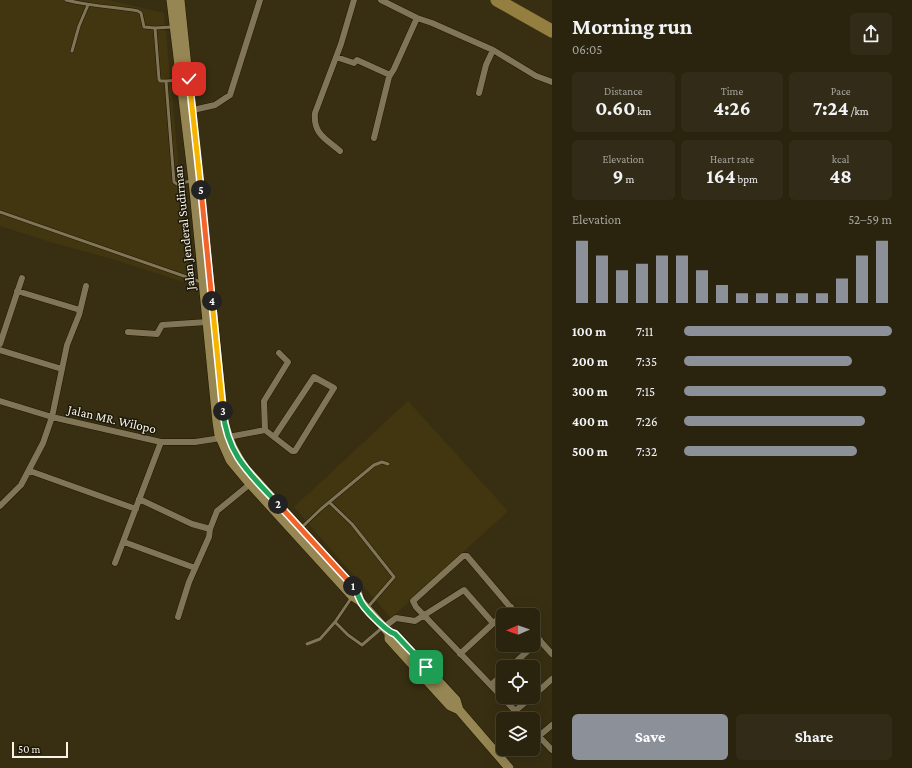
<!DOCTYPE html>
<meta charset="utf-8">
<style>
:root{--surface:#2a230e;--page:#322b17;--text:#f1f3f6;--muted:#a5a49e;--line:#46402e;--accent:#8c9099}
body{margin:0;font-family:"Crimson Pro",serif;background:var(--page);color:var(--text);height:100vh;display:flex;flex-direction:column;font-size:15px;white-space:nowrap}
*{box-sizing:border-box;margin:0}
p{font-size:13px;color:var(--muted)}
.icon{flex:none;width:22px;height:22px;fill:none;stroke:currentColor;stroke-width:2;stroke-linecap:round;stroke-linejoin:round}
.map{position:relative;flex:1;overflow:hidden}
.sheet{display:flex;flex-direction:column;background:var(--surface);width:360px}
.sheet>*{flex:none}
.needle{width:26px;rotate:268deg}
.tools{position:absolute;left:496px;top:608px;display:grid;gap:8px}
.tools a{display:grid;place-items:center;width:44px;height:44px;border-radius:6px;background:var(--surface);box-shadow:0 4px 16px #0002,0 0 0 1px var(--line);font-size:20px}
.scale{position:absolute;left:12px;bottom:10px;width:56px;box-sizing:border-box;padding-left:4px;border:2px solid #f9f4e3;border-top:0;font-size:11px;line-height:14px;white-space:nowrap;color:#f9f4e3;-webkit-text-stroke:3px #1c180b;paint-order:stroke}
.pin{position:absolute;display:grid;place-items:center;width:34px;height:34px;color:#fff;margin:-17px;border-radius:8px;box-shadow:0 2px 6px #0006}
.km{position:absolute;width:20px;height:20px;margin:-10px;border-radius:50%;background:#222;color:#fff;font-size:11px;line-height:20px;text-align:center}
.round{display:grid;place-items:center;flex:none;width:42px;height:42px;border-radius:6px;background:var(--page)}
.head{display:flex;align-items:center;justify-content:space-between;height:68px;padding:0 20px}
h1{font-size:22px;font-weight:700;line-height:30px}
.stats{display:grid;grid-template-columns:repeat(3,1fr);gap:6px;height:68px;padding:4px 20px}
.stats div{display:grid;align-content:center;border-radius:6px;background:var(--page);text-align:center}
.stats b{font-size:20px;font-weight:700}
.stats small{font-size:11px;font-weight:400}
.stats p{font-size:11px}
.chart{height:112px;padding:8px 20px}
.chart p{display:flex;justify-content:space-between}
.chart svg{width:100%;height:72px;margin-top:4px;stroke:var(--accent);stroke-width:6}
.primary-button{display:flex;gap:8px;margin-top:auto;padding:8px 20px}
.primary-button a{flex:1;height:46px;border-radius:6px;background:var(--accent);color:#fff;font-size:16px;font-weight:700;line-height:46px;text-align:center}
.primary-button a+a{background:var(--page);color:var(--text)}
ul{padding:0 20px;list-style:none;font-size:13px}
li{display:grid;grid-template-columns:64px 48px 1fr;align-items:center;height:30px}
li i{height:10px;border-radius:5px;background:var(--accent)}
main{display:flex;flex:1;min-height:0}
.map>svg:first-child{display:block}
.built{fill:#423610}
.lines{fill:none;stroke-linecap:round;stroke-linejoin:round}
.river{stroke:#947f40;stroke-width:13}
.service-casing{stroke:#201700;stroke-width:4}
.minor-casing{stroke:#201700;stroke-width:7}
.secondary-casing{stroke:#201700;stroke-width:10}
.service{stroke:#807556;stroke-width:3}
.minor{stroke:#807556;stroke-width:6}
.secondary{stroke:#968653;stroke-width:9}
.split-1-casing{stroke:#fff;stroke-width:8}
.split-2-casing{stroke:#fff;stroke-width:8}
.split-3-casing{stroke:#fff;stroke-width:8}
.split-4-casing{stroke:#fff;stroke-width:8}
.split-5-casing{stroke:#fff;stroke-width:8}
.split-6-casing{stroke:#fff;stroke-width:8}
.split-1{stroke:#22a559;stroke-width:5}
.split-2{stroke:#f0652b;stroke-width:5}
.split-3{stroke:#22a559;stroke-width:5}
.split-4{stroke:#f5b400;stroke-width:5}
.split-5{stroke:#f0652b;stroke-width:5}
.split-6{stroke:#f5b400;stroke-width:5}
.labels{text-anchor:middle;dominant-baseline:central;stroke-width:3;stroke-linejoin:round;paint-order:stroke}
.street-label{font-size:13px;fill:#f9f4e3;stroke:#1c180b}
</style>
<main>
<div class="map">
<svg width="552" height="768" viewBox="0 0 552 768">
<rect width="100%" height="100%" fill="#382f12"/>
<!-- built -->
<path class="built" d="M 0,0 L 108,0 L 164,13 L 190,284 L 112,259 L 50,242 L 0,226 Z
M 408,401 L 508,511 L 391,618 L 294,507 Z"/>
<g class="lines">
<!-- river -->
<path class="river" d="M 497,0 L 552,31"/>
<!-- service casing -->
<g class="service-casing">
<path id="service" d="M 66,0 C 90,6 114,7 138,11 L 141,13 L 144,27 L 155,28
M 172,27 L 155,28 L 159,79 L 160,81 L 166,81 L 174,182 L 177,184 L 191,181
M 72,51 L 79,26 L 88,5
M 166,81 L 180,80
M 0,212 L 201,282
M 329,502 L 352,524 L 394,577 L 368,607
M 302,527 L 321,509 L 374,465 L 382,462 L 388,464
M 335,622 L 352,597
M 307,644 L 320,639 L 335,622 L 348,635 L 362,645 L 383,627"/>
</g>
<!-- minor casing -->
<g class="minor-casing">
<path id="minor" d="M 381,0 L 417,18 L 432,23 L 493,50 L 536,76 L 552,82
M 336,57 L 354,63 L 357,60 L 390,75
M 479,93 L 486,65 L 493,50
M 193,110 L 215,105 L 230,95 L 260,0
M 374,138 L 389,77 L 394,69 L 417,18
M 340,151 C 326,139 313,134 315,113 L 341,44 L 354,0
M 17,291 L 80,310
M 128,332 L 157,334 L 162,325 L 207,322
M 0,344 L 22,278
M 0,350 L 62,369
M 0,401 L 52,417 L 161,442 L 195,442 L 221,438
M 265,430 L 264,401 L 288,362 L 279,353
M 228,437 L 265,430 L 292,451 L 295,451 L 334,388 L 314,377 L 274,437
M 30,471 L 136,509
M 139,499 L 192,524 L 210,529
M 0,506 L 21,485 L 43,443 L 52,417 L 67,345 L 79,315 L 86,286
M 124,542 L 195,568
M 115,563 L 161,442
M 517,615 L 467,556 L 463,556 L 413,601 L 416,607 L 523,719
M 178,617 L 189,582 L 209,537 L 210,529 L 217,511 L 250,484
M 384,627 L 396,618 L 415,621 L 464,590 L 493,623
M 533,633 L 552,654
M 460,654 L 511,607
M 510,667 L 540,640
M 491,685 L 503,674
M 533,696 L 552,679
M 515,711 L 532,697
M 533,730 L 552,750
M 539,736 L 552,725"/>
</g>
<!-- secondary casing -->
<g class="secondary-casing">
<path id="secondary" d="M 171,0 L 193,181 L 217,422 L 219,435 L 230,460 L 250,484 L 352,596 L 360,601 L 389,633 L 395,634 L 456,700 L 459,710
M 180,0 L 224,421 C 229,441 234,452 246,469 L 357,591 L 360,601
M 389,633 L 389,639 L 450,706 L 459,710 L 509,768"/>
</g>
<!-- service -->
<use href="#service" class="service"/>
<!-- minor -->
<use href="#minor" class="minor"/>
<!-- secondary -->
<use href="#secondary" class="secondary"/>
</g>
<g class="lines">
<!-- split-1 casing -->
<g class="split-1-casing">
<path id="split-1" d="M 353,586 C 357,591 357,594 360,600 C 363,608 387,632 395,634 L 426,667"/>
</g>
<!-- split-2 casing -->
<g class="split-2-casing">
<path id="split-2" d="M 278,504 L 353,586"/>
</g>
<!-- split-3 casing -->
<g class="split-3-casing">
<path id="split-3" d="M 223,411 C 227,455 250,474 278,504"/>
</g>
<!-- split-4 casing -->
<g class="split-4-casing">
<path id="split-4" d="M 212,301 L 223,411"/>
</g>
<!-- split-5 casing -->
<g class="split-5-casing">
<path id="split-5" d="M 201,190 L 212,301"/>
</g>
<!-- split-6 casing -->
<g class="split-6-casing">
<path id="split-6" d="M 189,79 L 201,190"/>
</g>
<!-- split-1 -->
<use href="#split-1" class="split-1"/>
<!-- split-2 -->
<use href="#split-2" class="split-2"/>
<!-- split-3 -->
<use href="#split-3" class="split-3"/>
<!-- split-4 -->
<use href="#split-4" class="split-4"/>
<!-- split-5 -->
<use href="#split-5" class="split-5"/>
<!-- split-6 -->
<use href="#split-6" class="split-6"/>
</g>
<g class="labels">
<!-- street labels -->
<g class="street-label">
<text transform="translate(184 228) rotate(-96)">Jalan Jenderal Sudirman</text>
<text transform="translate(112 419) rotate(13)">Jalan MR. Wilopo</text>
</g>
</g>
</svg>
<div class="tools">
<a><svg class="needle" viewBox="-14 -14 28 28"><path d="M0-13l5 13h-10z" fill="#e53935"/><path d="M0 13l5-13h-10z" fill="#a5a49e"/></svg></a>
<a><svg class="icon" aria-label="locate" viewBox="0 0 24 24"><circle cx="12" cy="12" r="6"/><path d="M12 2v4M12 18v4M2 12h4M18 12h4"/></svg></a>
<a><svg class="icon" aria-label="layers" viewBox="0 0 24 24"><path d="M12 4l9 5-9 5-9-5zM3 14l9 5 9-5"/></svg></a>
</div>
<div class="scale">50 m</div>
<div class="pin" style="left:426px;top:667px;background:#1e9e55"><svg class="icon" aria-label="arrive" viewBox="0 0 24 24"><path d="M6 21V4h12l-3 4 3 4H6"/></svg></div>
<div class="pin" style="left:189px;top:79px;background:#d93025"><svg class="icon" aria-label="check" viewBox="0 0 24 24"><path d="M5 12l5 5 9-10"/></svg></div>
<b class="km" style="left:353px;top:586px">1</b>
<b class="km" style="left:278px;top:504px">2</b>
<b class="km" style="left:223px;top:411px">3</b>
<b class="km" style="left:212px;top:301px">4</b>
<b class="km" style="left:201px;top:190px">5</b>
</div>
<section class="sheet">
<div class="head"><div><h1>Morning run</h1><p>06:05</p></div><a class="round"><svg class="icon" aria-label="share" viewBox="0 0 24 24"><path d="M12 15V3M7 8l5-5 5 5M5 13v7h14v-7"/></svg></a></div>
<div class="stats">
<div><p>Distance</p><b>0.60<small> km</small></b></div>
<div><p>Time</p><b>4:26</b></div>
<div><p>Pace</p><b>7:24<small> /km</small></b></div>
</div>
<div class="stats">
<div><p>Elevation</p><b>9<small> m</small></b></div>
<div><p>Heart rate</p><b>164<small> bpm</small></b></div>
<div><p>kcal</p><b>48</b></div>
</div>
<div class="chart"><p><span>Elevation</span>52–59 m</p>
<svg viewBox="0 0 160 44" preserveAspectRatio="none"><path d="M5 44V6M15 44V15M25 44V24M35 44V20M45 44V15M55 44V15M65 44V24M75 44V33M85 44V38M95 44V38M105 44V38M115 44V38M125 44V38M135 44V29M145 44V15M155 44V6"/></svg>
</div>
<ul>
<li><b>100 m</b>7:11<i style="width:100%"></i></li>
<li><b>200 m</b>7:35<i style="width:81%"></i></li>
<li><b>300 m</b>7:15<i style="width:97%"></i></li>
<li><b>400 m</b>7:26<i style="width:87%"></i></li>
<li><b>500 m</b>7:32<i style="width:83%"></i></li>
</ul>
<div class="primary-button"><a>Save</a><a>Share</a></div>
</section>
</main>
